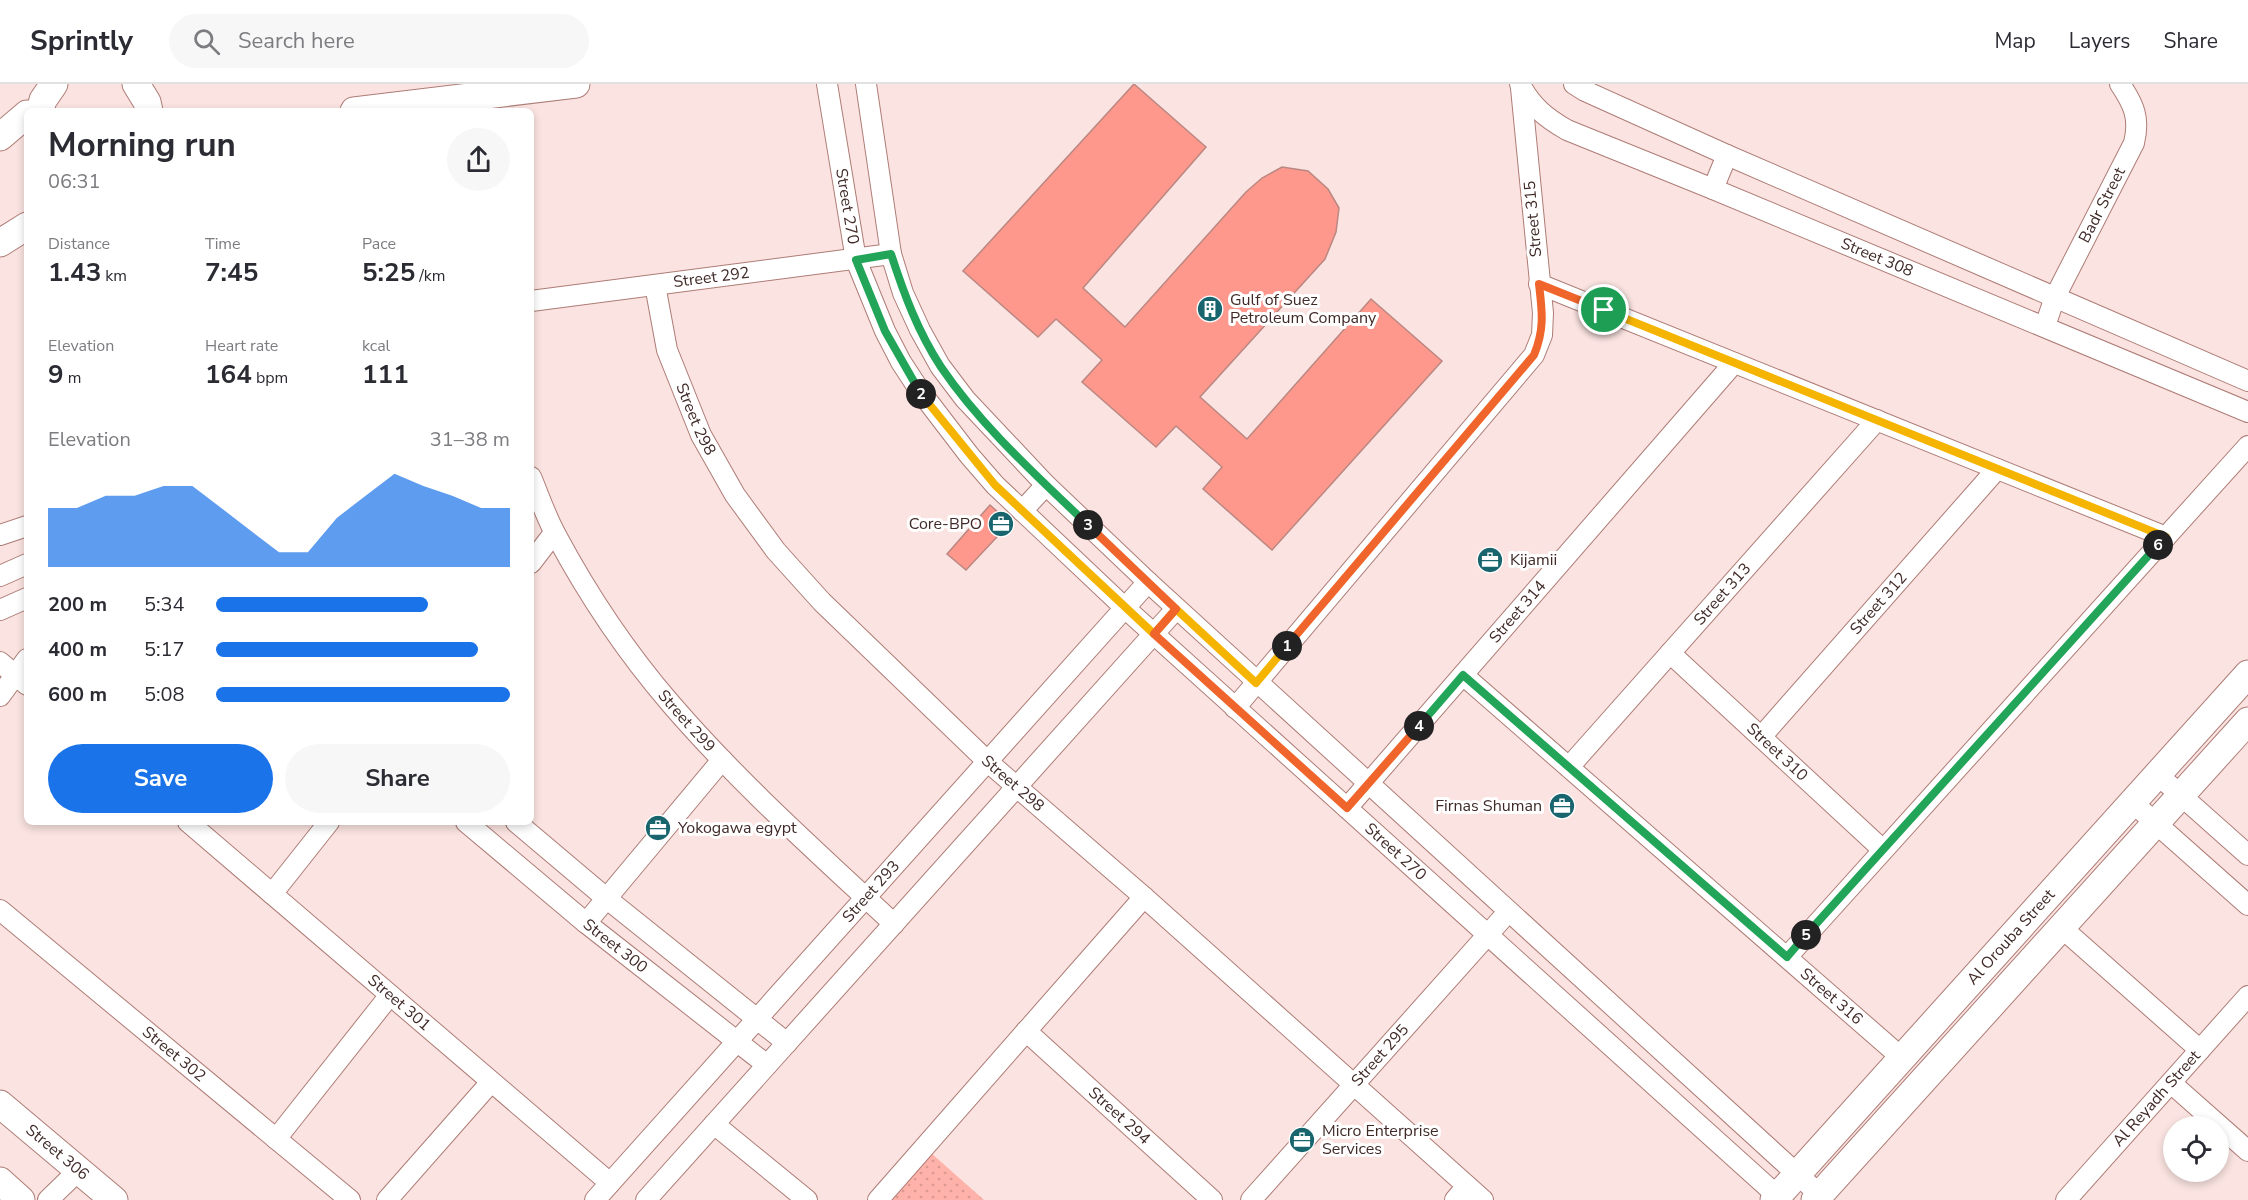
<!DOCTYPE html>
<meta charset="utf-8">
<style>
:root{--surface:#fff;--page:#f7f7f7;--text:#2b2b33;--muted:#7c7c81;--line:#e1e1e2;--accent:#1a73e8}
body{margin:0;font-family:"Nunito Sans",sans-serif;background:var(--page);color:var(--text);height:100vh;display:flex;flex-direction:column;font-size:22px;white-space:nowrap}
*{box-sizing:border-box;margin:0}
p{font-size:20px;color:var(--muted)}
.icon{flex:none;width:33px;height:33px;fill:none;stroke:currentColor;stroke-width:2;stroke-linecap:round;stroke-linejoin:round}
.map{position:relative;flex:1;overflow:hidden}
.details{position:absolute;left:24px;top:24px;width:510px;height:717px;display:flex;flex-direction:column;background:var(--surface);border-radius:9px;box-shadow:0 3px 9px #0003}
.details>*{flex:none}
.tools{position:absolute;left:2163px;top:1032px;display:grid;gap:12px}
.tools a{display:grid;place-items:center;width:66px;height:66px;border-radius:50%;background:var(--surface);box-shadow:0 3px 9px #0003;font-size:30px}
.pin{position:absolute;display:grid;place-items:center;width:51px;height:51px;color:#fff;margin:-26px;border:3px solid #fff;border-radius:50%;box-shadow:0 2px 6px #0007}
.km{position:absolute;width:30px;height:30px;margin:-15px;border-radius:50%;background:#222;color:#fff;font-size:16px;line-height:30px;text-align:center}
.round{display:grid;place-items:center;flex:none;width:63px;height:63px;border-radius:32px;background:var(--page)}
.summary{display:flex;align-items:center;justify-content:space-between;height:102px;padding:0 24px}
h1{font-size:33px;font-weight:700;line-height:45px}
.metrics{display:grid;grid-template-columns:repeat(3,1fr);gap:9px;height:102px;padding:6px 24px}
.metrics div{display:grid;align-content:center}
.metrics b{font-size:26px;font-weight:700}
.metrics small{font-size:16px;font-weight:400}
.metrics p{font-size:16px}
.chart{height:168px;padding:12px 24px}
.chart p{display:flex;justify-content:space-between}
.chart svg{width:100%;height:108px;margin-top:6px;fill:var(--accent);opacity:.7}
.button{display:flex;gap:12px;margin-top:auto;padding:12px 24px}
.button a{flex:1;height:69px;border-radius:36px;background:var(--accent);color:#fff;font-size:24px;font-weight:700;line-height:69px;text-align:center}
.button a+a{background:var(--page);color:var(--text)}
ul{padding:0 24px;list-style:none;font-size:20px}
li{display:grid;grid-template-columns:96px 72px 1fr;align-items:center;height:45px}
li i{height:15px;border-radius:8px;background:var(--accent)}
header{display:flex;align-items:center;gap:36px;box-sizing:border-box;height:84px;padding:0 30px;background:var(--surface);border-bottom:2px solid var(--line)}
header strong{font-size:28px}
nav{display:flex;gap:33px;margin-inline-start:auto;font-size:21px}
.search{width:420px;height:54px;background:var(--page);display:flex;align-items:center;gap:15px;box-sizing:border-box;padding:0 21px;border-radius:33px;color:var(--muted);font-size:22px}
.map>svg:first-child{display:block}
.grass{fill:url(#grass-dots)}
.building{fill:#fe978c;stroke:#bb8781;stroke-width:1.5}
.lines{fill:none;stroke-linecap:round;stroke-linejoin:round}
.street-casing{stroke:#ae7c76;stroke-width:22}
.secondary-casing{stroke:#ae7c76;stroke-width:29}
.street{stroke:#fff;stroke-width:20}
.secondary{stroke:#fff;stroke-width:27}
.split-1-casing{stroke:#fff;stroke-width:12}
.split-2-casing{stroke:#fff;stroke-width:12}
.split-3-casing{stroke:#fff;stroke-width:12}
.split-4-casing{stroke:#fff;stroke-width:12}
.split-5-casing{stroke:#fff;stroke-width:12}
.split-6-casing{stroke:#fff;stroke-width:12}
.split-7-casing{stroke:#fff;stroke-width:12}
.split-1{stroke:#f0652b;stroke-width:8}
.split-2{stroke:#f5b400;stroke-width:8}
.split-3{stroke:#22a559;stroke-width:8}
.split-4{stroke:#f0652b;stroke-width:8}
.split-5{stroke:#22a559;stroke-width:8}
.split-6{stroke:#22a559;stroke-width:8}
.split-7{stroke:#f5b400;stroke-width:8}
.labels{text-anchor:middle;dominant-baseline:central;stroke-width:6;stroke-linejoin:round;paint-order:stroke}
.street-label{font-size:16px;fill:#3f2a27;stroke:#fff}
.poi-label{font-size:16px;fill:#3f2a27;stroke:#fff;text-anchor:start}
</style>
<header>
<strong>Sprintly</strong>
<div class="search"><svg class="icon" aria-label="search" viewBox="0 0 24 24"><circle cx="10" cy="10" r="6"/><path d="M15 15l6 6"/></svg>Search here</div>
<nav><a>Map</a><a>Layers</a><a>Share</a></nav>
</header>
<div class="map">
<svg width="2248" height="1116" viewBox="0 0 2248 1116">
<defs>
<pattern id="grass-dots" width="8" height="8" patternUnits="userSpaceOnUse" patternTransform="scale(1.5)"><rect width="8" height="8" fill="#feb2a9"/><path d="M2 2h.1M6 6h.1" fill="none" stroke="#db9991" stroke-width="1.8" stroke-linecap="round"/></pattern>
</defs>
<rect width="100%" height="100%" fill="#fae3e0"/>
<!-- grass -->
<path class="grass" d="M 931,1069 L 984,1116 L 889,1116 Z"/>
<!-- building -->
<path class="building" d="M 1134,0 L 1206,63 L 1083,204 L 1125,243 L 1246,108 L 1262,94 L 1282,83 L 1308,87 L 1328,105 L 1339,124 L 1336,148 L 1325,175 L 1200,313 L 1247,355 L 1371,215 L 1442,277 L 1272,466 L 1203,405 L 1222,383 L 1176,342 L 1156,363 L 1082,298 L 1102,276 L 1056,235 L 1038,253 L 963,187 Z
M 990,421 L 1010,439 L 966,486 L 947,470 Z"/>
<g class="lines">
<!-- street casing -->
<g class="street-casing">
<g id="street">
<path id="s1" d="M 827,0 L 856,176 L 885,247 L 901,278 L 920,307 L 969,371 L 995,401 L 1125,524 L 1782,1116"/>
<path d="M 866,0 L 891,170 L 903,209 L 920,246 L 940,282 L 965,315 L 1046,401 L 1148,498 L 1820,1111"/>
<path id="s2" d="M 1520,0 C 1531,22 1546,34 1567,46 L 1713,105 L 2248,328"/>
<path d="M 1574,0 L 1585,7 L 1727,71 L 2248,297"/>
<path d="M 1713,105 L 1727,71"/>
<path d="M 1539,200 L 2166,453"/>
<path id="s3" d="M 655,201 L 667,266 L 701,351 L 735,411 L 776,467 L 822,518 L 988,678 L 1144,813 L 1483,1116"/>
<path id="s4" d="M 531,217 L 891,170"/>
<path id="s5" d="M 2045,242 L 2055,213 L 2134,59 C 2140,34 2134,21 2120,0"/>
<path id="s6" d="M 531,393 C 539,412 546,433 556,451 C 588,511 627,569 671,620 C 739,699 818,769 894,840"/>
<path d="M 1022,427 L 1046,401"/>
<path d="M 0,451 L 27,442"/>
<path d="M 531,479 L 554,449"/>
<path d="M 0,492 L 27,480"/>
<path d="M 0,526 L 27,514"/>
<path id="s7" d="M 1670,569 L 1883,766"/>
<path d="M 0,578 L 27,601"/>
<path id="s8" d="M 1463,591 L 1902,974"/>
<path d="M 0,612 L 27,575"/>
<path d="M 1235,624 L 1534,271 L 1542,251 L 1543,229 L 1521,4"/>
<path id="s9" d="M 1761,653 L 1997,385"/>
<path id="s10" d="M 1569,683 L 1877,336"/>
<path d="M 2158,691 L 2248,771"/>
<path d="M 2133,719 L 2248,821"/>
<path id="s11" d="M 1347,724 L 1734,279"/>
<path id="s12" d="M 188,738 L 610,1099"/>
<path id="s13" d="M 466,738 L 586,839 L 767,981"/>
<path d="M 516,738 L 606,814 L 787,959"/>
<path d="M 272,810 L 329,738"/>
<path id="s14" d="M 0,826 L 350,1116"/>
<path d="M 586,839 L 722,676"/>
<path d="M 2062,844 L 2200,966"/>
<path d="M 1787,873 L 2248,362"/>
<path id="s15" d="M 1026,947 L 1212,1116"/>
<path d="M 2171,999 L 2248,1067"/>
<path d="M 714,1040 L 807,1116"/>
<path d="M 276,1055 L 390,911"/>
<path d="M 48,1116 L 79,1086"/>
<path d="M 387,1116 L 491,998"/>
<path id="s16" d="M 595,1116 L 1148,498"/>
<path d="M 646,1116 L 1176,525"/>
<path d="M 878,1116 L 1144,813"/>
<path id="s17" d="M 1251,1116 L 1508,828"/>
<path d="M 1455,1116 L 1467,1102"/>
<path id="s18" d="M 2066,1116 L 2248,912"/>
</g>
</g>
<!-- secondary casing -->
<g class="secondary-casing">
<g id="secondary">
<path d="M 136,0 L 147,18 L 149,27"/>
<path d="M 40,27 L 43,16 L 54,0"/>
<path d="M 354,27 L 576,0"/>
<path d="M 0,53 L 27,30"/>
<path d="M 0,159 L 27,142"/>
<path id="s19" d="M 0,1020 L 114,1116"/>
<path d="M 0,1097 L 21,1116"/>
<path id="s20" d="M 1774,1116 L 2248,590"/>
<path d="M 1815,1116 L 2248,637"/>
</g>
</g>
<!-- street -->
<use href="#street" class="street"/>
<!-- secondary -->
<use href="#secondary" class="secondary"/>
</g>
<g class="lines">
<!-- split-1 casing -->
<g class="split-1-casing">
<path id="split-1" d="M 1287,562 L 1534,271 C 1545,244 1542,227 1539,200 L 1604,226"/>
</g>
<!-- split-2 casing -->
<g class="split-2-casing">
<path id="split-2" d="M 921,310 L 995,401 L 1154,550 L 1176,525 L 1256,599 L 1287,562"/>
</g>
<!-- split-3 casing -->
<g class="split-3-casing">
<path id="split-3" d="M 921,310 L 885,247 L 856,176 L 891,170 C 904,210 918,248 941,283 C 981,342 1037,392 1088,441"/>
</g>
<!-- split-4 casing -->
<g class="split-4-casing">
<path id="split-4" d="M 1088,441 L 1176,525 L 1154,550 L 1347,724 L 1419,642"/>
</g>
<!-- split-5 casing -->
<g class="split-5-casing">
<path id="split-5" d="M 1419,642 L 1463,591 L 1787,873 L 1806,851"/>
</g>
<!-- split-6 casing -->
<g class="split-6-casing">
<path id="split-6" d="M 1806,851 L 2158,461"/>
</g>
<!-- split-7 casing -->
<g class="split-7-casing">
<path id="split-7" d="M 1604,226 L 2166,453 L 2158,461"/>
</g>
<!-- split-1 -->
<use href="#split-1" class="split-1"/>
<!-- split-2 -->
<use href="#split-2" class="split-2"/>
<!-- split-3 -->
<use href="#split-3" class="split-3"/>
<!-- split-4 -->
<use href="#split-4" class="split-4"/>
<!-- split-5 -->
<use href="#split-5" class="split-5"/>
<!-- split-6 -->
<use href="#split-6" class="split-6"/>
<!-- split-7 -->
<use href="#split-7" class="split-7"/>
</g>
<!-- icons -->
<defs>
<g id="building-disc" transform="scale(1.35)"><circle r="9.5" fill="#19656e" stroke="#fff"/><path d="M-4-6H4V6H1V3H-1V6H-4ZM-2.5-4.3h1.7v1.8h-1.7ZM.8-4.3h1.7v1.8H.8ZM-2.5-1h1.7V.8h-1.7ZM.8-1h1.7V.8H.8Z" fill="#fff"/></g>
<g id="office-disc" transform="scale(1.35)"><circle r="9.5" fill="#19656e" stroke="#fff"/><path d="M-6-3h4V-5.5h4V-3h4V5H-6ZM-1-4.5V-3h2v-1.5ZM-6 0V1H6V0Z" fill="#fff"/></g>
</defs>
<g fill-rule="evenodd">
<use href="#building-disc" x="1210" y="225"/>
<use href="#office-disc" x="1001" y="440"/>
<use href="#office-disc" x="1490" y="476"/>
<use href="#office-disc" x="1562" y="722"/>
<use href="#office-disc" x="658" y="744"/>
<use href="#office-disc" x="1302" y="1056"/>
</g>
<g class="labels">
<!-- street labels -->
<g class="street-label">
<text stroke="none"><textPath href="#s5" startOffset="134">Badr Street</textPath></text>
<text stroke="none"><textPath href="#s1" startOffset="124">Street 270</textPath></text>
<text transform="translate(1533 135) rotate(-95)">Street 315</text>
<text stroke="none"><textPath href="#s2" startOffset="402">Street 308</textPath></text>
<text stroke="none"><textPath href="#s4" startOffset="182">Street 292</textPath></text>
<text stroke="none"><textPath href="#s3" startOffset="141">Street 298</textPath></text>
<text stroke="none"><textPath href="#s10" startOffset="231">Street 313</textPath></text>
<text stroke="none"><textPath href="#s9" startOffset="178">Street 312</textPath></text>
<text stroke="none"><textPath href="#s11" startOffset="260">Street 314</textPath></text>
<text stroke="none"><textPath href="#s6" startOffset="291">Street 299</textPath></text>
<text stroke="none"><textPath href="#s7" startOffset="146">Street 310</textPath></text>
<text stroke="none"><textPath href="#s3" startOffset="628">Street 298</textPath></text>
<text stroke="none"><textPath href="#s1" startOffset="988">Street 270</textPath></text>
<text stroke="none"><textPath href="#s16" startOffset="414">Street 293</textPath></text>
<text stroke="none"><textPath href="#s20" startOffset="354">Al Orouba Street</textPath></text>
<text stroke="none"><textPath href="#s13" startOffset="194">Street 300</textPath></text>
<text stroke="none"><textPath href="#s8" startOffset="489">Street 316</textPath></text>
<text stroke="none"><textPath href="#s12" startOffset="278">Street 301</textPath></text>
<text stroke="none"><textPath href="#s14" startOffset="226">Street 302</textPath></text>
<text stroke="none"><textPath href="#s17" startOffset="194">Street 295</textPath></text>
<text stroke="none"><textPath href="#s18" startOffset="136">Al Reyadh Street</textPath></text>
<text stroke="none"><textPath href="#s15" startOffset="126">Street 294</textPath></text>
<text stroke="none"><textPath href="#s19" startOffset="75">Street 306</textPath></text>
</g>
<!-- poi labels -->
<g class="poi-label">
<text x="1230" y="216">Gulf of Suez<tspan x="1230" dy="18">Petroleum Company</tspan></text>
<text x="982" y="440" text-anchor="end">Core-BPO</text>
<text x="1510" y="476">Kijamii</text>
<text x="1542" y="722" text-anchor="end">Firnas Shuman</text>
<text x="678" y="744">Yokogawa egypt</text>
<text x="1322" y="1047">Micro Enterprise<tspan x="1322" dy="18">Services</tspan></text>
</g>
</g>
</svg>
<div class="tools">
<a><svg class="icon" aria-label="locate" viewBox="0 0 24 24"><circle cx="12" cy="12" r="6"/><path d="M12 2v4M12 18v4M2 12h4M18 12h4"/></svg></a>
</div>
<div class="pin" style="left:1604px;top:226px;background:#1e9e55"><svg class="icon" aria-label="arrive" viewBox="0 0 24 24"><path d="M6 21V4h12l-3 4 3 4H6"/></svg></div>
<b class="km" style="left:1287px;top:562px">1</b>
<b class="km" style="left:921px;top:310px">2</b>
<b class="km" style="left:1088px;top:441px">3</b>
<b class="km" style="left:1419px;top:642px">4</b>
<b class="km" style="left:1806px;top:851px">5</b>
<b class="km" style="left:2158px;top:461px">6</b>
<section class="details">
<div class="summary"><div><h1>Morning run</h1><p>06:31</p></div><a class="round"><svg class="icon" aria-label="share" viewBox="0 0 24 24"><path d="M12 15V3M7 8l5-5 5 5M5 13v7h14v-7"/></svg></a></div>
<div class="metrics">
<div><p>Distance</p><b>1.43<small> km</small></b></div>
<div><p>Time</p><b>7:45</b></div>
<div><p>Pace</p><b>5:25<small> /km</small></b></div>
</div>
<div class="metrics">
<div><p>Elevation</p><b>9<small> m</small></b></div>
<div><p>Heart rate</p><b>164<small> bpm</small></b></div>
<div><p>kcal</p><b>111</b></div>
</div>
<div class="chart"><p><span>Elevation</span>31–38 m</p>
<svg viewBox="0 0 160 44" preserveAspectRatio="none"><path d="M0 44V20L10 20L20 15L30 15L40 11L50 11L60 20L70 29L80 38L90 38L100 24L110 15L120 6L130 11L140 15L150 20L160 20V44z"/></svg>
</div>
<ul>
<li><b>200 m</b>5:34<i style="width:72%"></i></li>
<li><b>400 m</b>5:17<i style="width:89%"></i></li>
<li><b>600 m</b>5:08<i style="width:100%"></i></li>
</ul>
<div class="button"><a>Save</a><a>Share</a></div>
</section>
</div>
